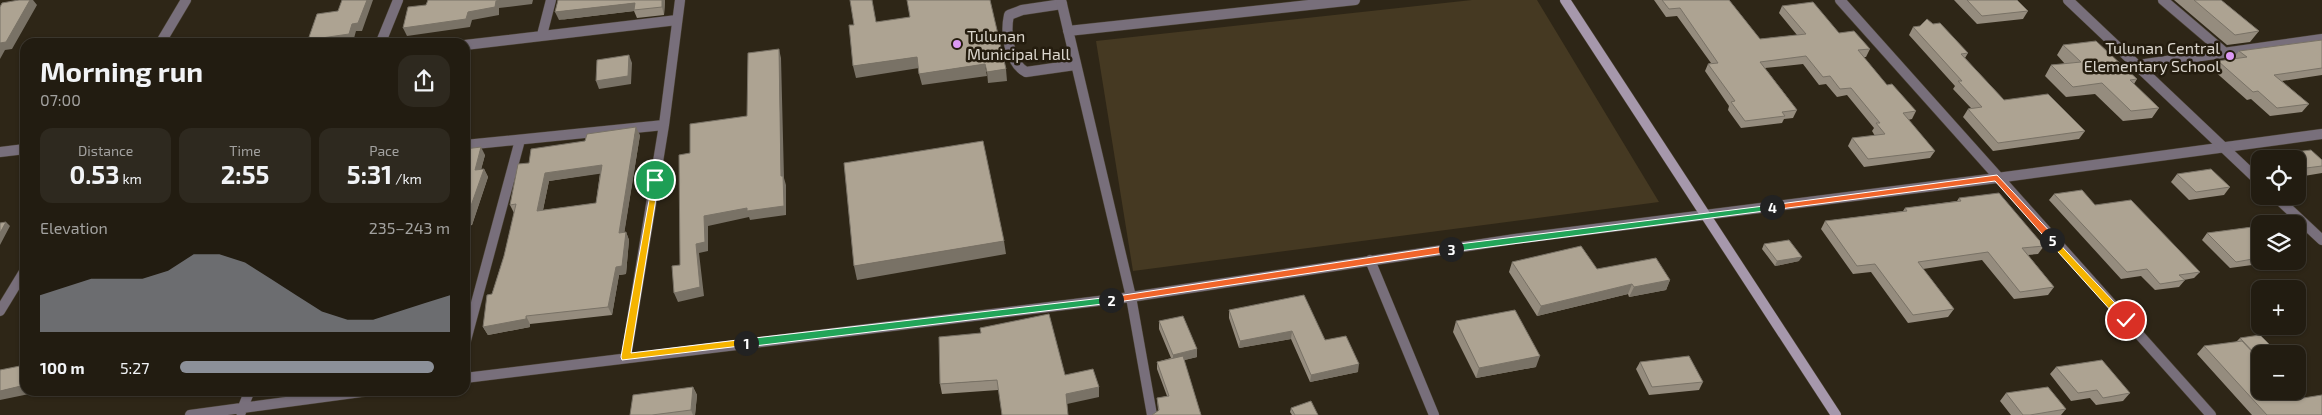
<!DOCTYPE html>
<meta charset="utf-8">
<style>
:root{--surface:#221c11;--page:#2e291f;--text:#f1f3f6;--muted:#a2a19f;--line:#3f3a31;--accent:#8c9099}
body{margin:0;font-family:"Exo 2",sans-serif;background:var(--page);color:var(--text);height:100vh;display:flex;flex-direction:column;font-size:19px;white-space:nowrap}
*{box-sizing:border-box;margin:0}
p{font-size:16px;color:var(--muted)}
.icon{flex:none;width:28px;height:28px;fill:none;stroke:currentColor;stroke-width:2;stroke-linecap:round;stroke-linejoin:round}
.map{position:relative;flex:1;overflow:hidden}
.side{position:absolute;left:20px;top:38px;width:450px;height:358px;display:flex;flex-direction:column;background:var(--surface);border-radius:15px;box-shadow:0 1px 4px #0004,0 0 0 1px var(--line)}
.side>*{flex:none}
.tools{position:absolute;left:2251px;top:150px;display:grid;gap:10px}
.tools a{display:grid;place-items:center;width:55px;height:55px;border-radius:10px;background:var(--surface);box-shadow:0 1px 4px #0004,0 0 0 1px var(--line);font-size:25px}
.pin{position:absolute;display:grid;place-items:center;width:42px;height:42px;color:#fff;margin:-21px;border:2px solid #fff;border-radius:50%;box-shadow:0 1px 5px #0007}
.km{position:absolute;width:25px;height:25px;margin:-12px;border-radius:50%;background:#222;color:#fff;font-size:14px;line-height:25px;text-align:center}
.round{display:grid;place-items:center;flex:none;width:52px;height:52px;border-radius:15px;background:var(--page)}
.headline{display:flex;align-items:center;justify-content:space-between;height:85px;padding:0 20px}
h1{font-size:28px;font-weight:700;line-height:38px}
.metrics{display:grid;grid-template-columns:repeat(3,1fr);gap:8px;height:85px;padding:5px 20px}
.metrics div{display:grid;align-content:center;border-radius:12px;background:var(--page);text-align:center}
.metrics b{font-size:25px;font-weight:700}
.metrics small{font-size:14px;font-weight:400}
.metrics p{font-size:14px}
.chart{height:140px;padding:10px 20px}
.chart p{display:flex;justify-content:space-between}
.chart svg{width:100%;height:90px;margin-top:5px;fill:var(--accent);opacity:.7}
ul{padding:0 20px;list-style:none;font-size:16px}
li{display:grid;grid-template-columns:80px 60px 1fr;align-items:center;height:38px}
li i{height:12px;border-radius:6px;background:var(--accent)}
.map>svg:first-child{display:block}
.green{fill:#453922}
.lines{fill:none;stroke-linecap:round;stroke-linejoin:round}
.service-casing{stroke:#4a4234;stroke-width:11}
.minor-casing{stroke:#4a4234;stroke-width:11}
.tertiary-casing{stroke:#4a4234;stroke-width:11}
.secondary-casing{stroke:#4a4234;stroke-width:11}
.service{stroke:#786f7b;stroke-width:10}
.minor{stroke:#786f7b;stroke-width:10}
.tertiary{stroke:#786f7b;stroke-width:10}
.secondary{stroke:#a698ac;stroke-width:10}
.wall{fill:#958c7e;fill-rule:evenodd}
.shaded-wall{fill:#797266}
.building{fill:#ada392;stroke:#797266;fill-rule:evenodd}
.split-1{fill:#f5b400;stroke:#fff}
.split-2{fill:#22a559;stroke:#fff}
.split-3{fill:#f0652b;stroke:#fff}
.split-4{fill:#22a559;stroke:#fff}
.split-5{fill:#f0652b;stroke:#fff}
.split-6{fill:#f5b400;stroke:#fff}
.poi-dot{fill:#dc99f4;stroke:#241c0e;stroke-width:2}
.labels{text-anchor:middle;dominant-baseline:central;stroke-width:5;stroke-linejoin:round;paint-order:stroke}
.poi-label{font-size:16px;fill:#dad5cc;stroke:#241c0e;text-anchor:start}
</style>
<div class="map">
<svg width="2322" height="415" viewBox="0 0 2322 415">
<rect width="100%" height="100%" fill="#2e2617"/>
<!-- green -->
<path class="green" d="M 1472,0 L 1537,0 L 1659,202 L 1133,271 L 1096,41 Z"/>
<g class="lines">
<!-- service casing -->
<g class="service-casing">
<path id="service" d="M 2163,0 L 2224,52
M 1062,4 L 1022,10 L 1009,15 C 1005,33 1009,63 1026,72 L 1075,65
M 2138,65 L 2322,39"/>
</g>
<!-- minor casing -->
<g class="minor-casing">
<path id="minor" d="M 1061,0 L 1131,297 L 1152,415
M 1840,0 L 2211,415
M 1068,31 L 1355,0
M 542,35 L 551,0
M 161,42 L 186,0
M 381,42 L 398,0
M 465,45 L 677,20
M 465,145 L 664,125
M 0,152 L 25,149
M 1370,260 L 1434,415
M 0,311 L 25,270
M 465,344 L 520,140
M 626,357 L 664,125 L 680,0
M 465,378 L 1131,297 L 1515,239 L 1997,178 L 2322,134
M 241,412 L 250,390
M 190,415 L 376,390"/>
</g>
<!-- tertiary casing -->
<g class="tertiary-casing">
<path id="tertiary" d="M 2068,0 L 2260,182
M 2275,196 L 2322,240"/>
</g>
<!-- secondary casing -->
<g class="secondary-casing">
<path id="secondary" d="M 1565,0 L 1836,415"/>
</g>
<!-- service -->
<use href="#service" class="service"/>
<!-- minor -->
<use href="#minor" class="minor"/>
<!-- tertiary -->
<use href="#tertiary" class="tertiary"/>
<!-- secondary -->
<use href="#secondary" class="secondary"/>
</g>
<!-- wall -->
<path class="wall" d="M 665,0 L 664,15 L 637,18 L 634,11 L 559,20 Z
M 1654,0 L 1729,0 L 1760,39 L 1797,35 L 1779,13 L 1782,6 L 1870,49 L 1866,57 L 1863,57 L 1887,85 L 1916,111 L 1912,119 L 1908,120 L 1935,151 L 1930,158 L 1864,167 L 1848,146 L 1852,138 L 1875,136 L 1872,131 L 1874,128 L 1847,95 L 1837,97 L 1826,84 L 1819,85 L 1803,64 L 1765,68 L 1797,110 L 1793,118 L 1784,119 L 1782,123 L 1741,128 L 1728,110 L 1729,106 L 1705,71 L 1708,64 L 1711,63 L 1677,16 L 1666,17 Z
M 1954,0 L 2017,0 L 2028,11 L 2023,19 L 1977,24 Z
M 2174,0 L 2221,0 L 2259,31 L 2250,42 L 2227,45 Z
M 1933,24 L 1968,53 L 1965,58 L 2004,100 L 2085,131 L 2079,139 L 1993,151 L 1963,117 L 1968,109 L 1971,108 L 1953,89 L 1955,86 L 1909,35 L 1913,27 Z
M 2322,40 L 2322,75 L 2282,81 L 2309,104 L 2302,112 L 2270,116 L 2251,99 L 2247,100 L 2212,69 L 2218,61 L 2233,59 L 2239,51 Z
M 2063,45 L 2137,79 L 2134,84 L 2159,108 L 2152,118 L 2123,121 L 2095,94 L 2066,97 L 2045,76 L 2051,65 L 2065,64 L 2057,55 Z
M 640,135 L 624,233 L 626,232 L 629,240 L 626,274 L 619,275 L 612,315 L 530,324 L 530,327 L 488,335 L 483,327 L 492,294 L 504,256 L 514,213 L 510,205 L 529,163 ZM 600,173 L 596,203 L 543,210 L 549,181 Z
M 465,149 L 485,155 L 481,169 L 484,169 L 488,177 L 472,225 L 468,226 L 465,234 Z
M 2280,154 L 2322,160 L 2322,173 L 2298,177 L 2298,159 L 2276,159 Z
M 2177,174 L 2230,187 L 2224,195 L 2189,200 L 2171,182 Z
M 2054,194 L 2095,205 L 2200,272 L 2194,278 L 2184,280 L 2185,280 L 2179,287 L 2155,290 L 2141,276 L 2121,279 L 2049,200 Z
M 1959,198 L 2044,246 L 2038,254 L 2028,255 L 2054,287 L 2048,295 L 2014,299 L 1982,260 L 1923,269 L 1954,309 L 1948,317 L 1908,323 L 1871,272 L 1853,274 L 1821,229 L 1825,221 L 1903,211 L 1905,208 L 1957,201 Z
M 2260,226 L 2260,261 L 2286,261 L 2285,262 L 2254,267 L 2252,265 L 2230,268 L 2202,240 L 2207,233 Z
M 1764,244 L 1799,261 L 1775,266 L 1762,249 Z
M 1512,262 L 1597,269 L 1670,280 L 1666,290 L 1629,297 L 1628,294 L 1537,316 L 1509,272 Z
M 1229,310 L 1325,340 L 1358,372 L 1310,382 L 1291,339 L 1239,348 L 1229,318 Z
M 1159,321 L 1197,349 L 1197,357 L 1184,360 L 1201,415 L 1158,410 L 1157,398 L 1167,396 L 1157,369 L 1157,362 L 1171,358 L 1159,329 Z
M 1456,321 L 1536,367 L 1476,378 L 1453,332 Z
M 2240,338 L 2277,352 L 2275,354 L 2260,354 L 2260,358 L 2258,358 L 2297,399 L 2322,415 L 2252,415 L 2197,354 L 2204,346 L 2236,342 Z
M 1640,362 L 1703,382 L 1699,390 L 1649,395 L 1636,369 Z
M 2056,367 L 2130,393 L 2123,401 L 2096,405 L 2090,398 L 2071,401 L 2050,374 Z
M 1065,375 L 1099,387 L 1099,397 L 998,390 L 942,394 L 940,384 Z
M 693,387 L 697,395 L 695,415 L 630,415 Z
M 2006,393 L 2066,409 L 2061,415 L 2011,415 L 2000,401 Z
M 1291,408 L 1318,415 L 1292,415 L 1290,412 Z"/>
<!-- shaded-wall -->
<path class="shaded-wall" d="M 30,0 L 33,0 L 37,5 L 12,49 L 5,50 L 0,59 L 0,43 Z
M 367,0 L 373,0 L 362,31 L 356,31 L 353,42 L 309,42 L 308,40 L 352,24 Z
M 501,0 L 533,0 L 532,4 L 499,8 L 499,15 L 472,20 L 470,27 L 407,36 L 403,28 L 468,12 L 496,1 Z
M 662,0 L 665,0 L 664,15 L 662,7 Z
M 635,3 L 634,11 L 559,20 L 555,12 Z
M 779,49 L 781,58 L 784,178 L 786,185 L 786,215 L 750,220 L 749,217 L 708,226 L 708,251 L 699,253 L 704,296 L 678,302 L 674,293 L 696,244 L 704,216 L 781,176 Z
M 629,55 L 632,63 L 631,84 L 599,89 L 596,81 Z
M 917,57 L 919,68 L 856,78 L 853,66 Z
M 985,64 L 987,76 L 922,85 L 919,74 Z
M 1006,69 L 1007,81 L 988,83 L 987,72 Z
M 636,127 L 640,135 L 623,241 L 619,233 Z
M 481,147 L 485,155 L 479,178 L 475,170 Z
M 602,165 L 605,173 L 549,181 L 541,219 L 537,211 L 545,173 Z
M 484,169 L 488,177 L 472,225 L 467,217 Z
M 465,221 L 468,226 L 465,234 Z
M 6,222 L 10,226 L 0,245 L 0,233 Z
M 626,232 L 629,240 L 626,274 L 619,275 L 612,315 L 608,307 L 616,267 Z
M 1004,241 L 1006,254 L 857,280 L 854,266 Z
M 1802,257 L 1799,261 L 1775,266 L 1777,261 Z
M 1670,280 L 1666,290 L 1629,297 L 1634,287 Z
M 1632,284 L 1628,294 L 1537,316 L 1541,306 Z
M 526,316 L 530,324 L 530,327 L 488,335 L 483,327 Z
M 1292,331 L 1291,339 L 1239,348 L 1240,341 Z
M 1197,349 L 1197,357 L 1173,363 L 1173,355 Z
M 1540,356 L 1536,367 L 1476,378 L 1479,368 Z
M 1359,364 L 1358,372 L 1310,382 L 1311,375 Z
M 25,385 L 25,390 L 35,390 L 34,393 L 0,400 L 0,391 Z
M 693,387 L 697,395 L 695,415 L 693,415 L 691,410 Z
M 1099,387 L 1099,397 L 1067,404 L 1066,394 Z"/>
<!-- building -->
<path class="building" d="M 19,0 L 30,0 L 6,42 L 0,43 L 0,7 L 2,3 Z
M 342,0 L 367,0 L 358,23 L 352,24 L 349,34 L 308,40 L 317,14 L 338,11 Z
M 428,0 L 501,0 L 496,1 L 495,7 L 468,12 L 466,19 L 403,28 L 408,7 L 426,5 Z
M 558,0 L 662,0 L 662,7 L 634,10 L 635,3 L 555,12 Z
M 850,0 L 872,0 L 876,22 L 910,17 L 907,0 L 990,0 L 1006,69 L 987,72 L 985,64 L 919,74 L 917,57 L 853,66 L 849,25 L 854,25 Z
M 1662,0 L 1729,0 L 1760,39 L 1806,34 L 1782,6 L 1813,2 L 1839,33 L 1854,31 L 1870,49 L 1858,50 L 1887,85 L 1892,84 L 1916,111 L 1903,113 L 1935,151 L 1868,159 L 1852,138 L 1885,134 L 1876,123 L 1880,123 L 1851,88 L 1840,89 L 1830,76 L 1823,77 L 1806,56 L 1760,62 L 1797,110 L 1782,112 L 1785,116 L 1745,121 L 1731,102 L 1735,101 L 1708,64 L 1718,63 L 1680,8 L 1669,9 Z
M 1967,0 L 2017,0 L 2028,11 L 1982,16 Z
M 2194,0 L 2221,0 L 2259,31 L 2235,35 Z
M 1927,19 L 1933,24 L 1940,23 L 1968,53 L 1961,54 L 2004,100 L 2048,94 L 2085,131 L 1998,143 L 1968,109 L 1982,107 L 1958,81 L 1962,81 L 1913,27 L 1920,26 Z
M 2322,40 L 2322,68 L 2274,75 L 2309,104 L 2277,108 L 2258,91 L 2253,92 L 2218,61 L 2247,57 L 2239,51 Z
M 2096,41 L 2137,79 L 2130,80 L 2159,108 L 2131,111 L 2102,83 L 2073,87 L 2051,65 L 2081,62 L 2063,45 Z
M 779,49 L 781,176 L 783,176 L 784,206 L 747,211 L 747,208 L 704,216 L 705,242 L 696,244 L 700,287 L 674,293 L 672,266 L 680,265 L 679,155 L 690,153 L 690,124 L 747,116 L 748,53 Z
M 629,55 L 628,76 L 596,81 L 597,60 Z
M 636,127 L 619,233 L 626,232 L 622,266 L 616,267 L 608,307 L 526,316 L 526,319 L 483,327 L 487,295 L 492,294 L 504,256 L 516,204 L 510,205 L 518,164 L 529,163 L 531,149 L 585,141 L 587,134 ZM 602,165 L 596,203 L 537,211 L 545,173 Z
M 983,141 L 1004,241 L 854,266 L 844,163 Z
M 481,147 L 475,170 L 484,169 L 467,217 L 465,217 L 465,149 Z
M 2311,150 L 2322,160 L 2322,166 L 2298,169 L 2298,159 L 2285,159 L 2280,154 Z
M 2211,169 L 2230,187 L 2196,192 L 2177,174 Z
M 2082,190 L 2095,205 L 2131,200 L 2200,272 L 2179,275 L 2185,280 L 2160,284 L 2147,269 L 2127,272 L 2054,194 Z
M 1999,193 L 2044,246 L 2022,248 L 2054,287 L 2020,292 L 1988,252 L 1918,262 L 1954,309 L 1913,315 L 1875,264 L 1857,266 L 1825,221 L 1907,211 L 1905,208 L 1961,201 L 1959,198 Z
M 6,222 L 0,233 L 0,223 Z
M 2260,226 L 2260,260 L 2258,258 L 2236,262 L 2207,233 Z
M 1789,240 L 1802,257 L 1777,261 L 1764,244 Z
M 1581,246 L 1597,269 L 1656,258 L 1670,280 L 1634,287 L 1632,284 L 1541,306 L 1512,262 Z
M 1304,295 L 1325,340 L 1346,336 L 1359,364 L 1311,375 L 1292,331 L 1240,341 L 1229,310 Z
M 1515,310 L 1540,356 L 1479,368 L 1456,321 Z
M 1049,314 L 1065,375 L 1093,369 L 1099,387 L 1066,394 L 1068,415 L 1002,415 L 997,380 L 940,384 L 939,337 L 981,333 L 980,328 Z
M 1183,316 L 1197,349 L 1173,355 L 1159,321 Z
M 2260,335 L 2277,352 L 2260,354 L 2260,355 L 2256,355 L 2240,338 Z
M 2242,341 L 2260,360 L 2260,391 L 2289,391 L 2297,399 L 2322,395 L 2322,415 L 2267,415 L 2204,346 Z
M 1183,356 L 1201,415 L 1152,415 L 1159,410 L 1157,398 L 1169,396 L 1157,362 Z
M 1689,356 L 1703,382 L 1652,387 L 1640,362 Z
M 2102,360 L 2130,393 L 2103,398 L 2097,390 L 2078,393 L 2056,367 Z
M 25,365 L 25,385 L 0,391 L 0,370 Z
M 693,387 L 691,410 L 652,415 L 630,415 L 633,395 Z
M 2048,387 L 2066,409 L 2030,415 L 2023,415 L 2006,393 Z
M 1311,401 L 1318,415 L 1295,415 L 1291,408 Z"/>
<!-- split-1 -->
<path class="split-1" d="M 653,178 L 659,180 L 631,353 L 746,339 L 750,343 L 749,345 L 622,360 L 621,357 Z"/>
<!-- split-2 -->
<path class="split-2" d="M 1111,297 L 1115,300 L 1111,303 L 746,347 L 741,343 L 746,339 Z"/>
<!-- split-3 -->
<path class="split-3" d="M 1451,245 L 1455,249 L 1451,252 L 1111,303 L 1107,300 L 1111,297 Z"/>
<!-- split-4 -->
<path class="split-4" d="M 1772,205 L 1776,207 L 1772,210 L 1451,252 L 1447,249 L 1451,245 Z"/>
<!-- split-5 -->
<path class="split-5" d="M 1997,175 L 2055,237 L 2055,242 L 2049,242 L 1995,181 L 1772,210 L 1767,207 L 1772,205 Z"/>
<!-- split-6 -->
<path class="split-6" d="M 2052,236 L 2129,318 L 2129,323 L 2122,323 L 2049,242 L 2048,240 Z"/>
<!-- markers -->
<g class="poi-dot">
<circle cx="957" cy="44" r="5"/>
<circle cx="2230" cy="56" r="5"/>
</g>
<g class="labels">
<!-- poi labels -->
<g class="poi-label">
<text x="967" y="35">Tulunan<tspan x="967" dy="18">Municipal Hall</tspan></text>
<text x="2220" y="47" text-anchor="end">Tulunan Central<tspan x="2220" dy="18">Elementary School</tspan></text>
</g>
</g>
</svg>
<div class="tools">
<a><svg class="icon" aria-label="locate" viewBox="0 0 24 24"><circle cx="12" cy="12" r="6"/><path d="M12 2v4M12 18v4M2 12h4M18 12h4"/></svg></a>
<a><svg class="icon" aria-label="layers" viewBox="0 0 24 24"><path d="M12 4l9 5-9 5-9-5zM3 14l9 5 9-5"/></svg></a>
<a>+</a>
<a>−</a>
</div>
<div class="pin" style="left:655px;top:180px;background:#1e9e55"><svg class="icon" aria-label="arrive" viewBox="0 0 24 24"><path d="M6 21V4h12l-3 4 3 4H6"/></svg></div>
<div class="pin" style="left:2126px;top:320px;background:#d93025"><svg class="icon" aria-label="check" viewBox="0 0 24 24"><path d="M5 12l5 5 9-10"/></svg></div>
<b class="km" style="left:746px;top:343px">1</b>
<b class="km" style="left:1111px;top:300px">2</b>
<b class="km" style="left:1451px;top:249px">3</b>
<b class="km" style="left:1772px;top:207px">4</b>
<b class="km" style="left:2052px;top:240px">5</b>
<section class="side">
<div class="headline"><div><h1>Morning run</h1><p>07:00</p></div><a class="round"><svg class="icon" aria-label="share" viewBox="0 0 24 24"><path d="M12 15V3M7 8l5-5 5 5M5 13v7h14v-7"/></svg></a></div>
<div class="metrics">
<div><p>Distance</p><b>0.53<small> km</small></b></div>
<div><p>Time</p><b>2:55</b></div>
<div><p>Pace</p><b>5:31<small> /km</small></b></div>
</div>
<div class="chart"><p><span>Elevation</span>235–243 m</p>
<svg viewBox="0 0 160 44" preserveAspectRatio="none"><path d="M0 44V26L10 22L20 18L30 18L40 18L50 14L60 6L70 6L80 10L90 18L100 26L110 34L120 38L130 38L140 34L150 30L160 26V44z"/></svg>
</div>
<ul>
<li><b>100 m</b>5:27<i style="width:94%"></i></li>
</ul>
</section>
</div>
